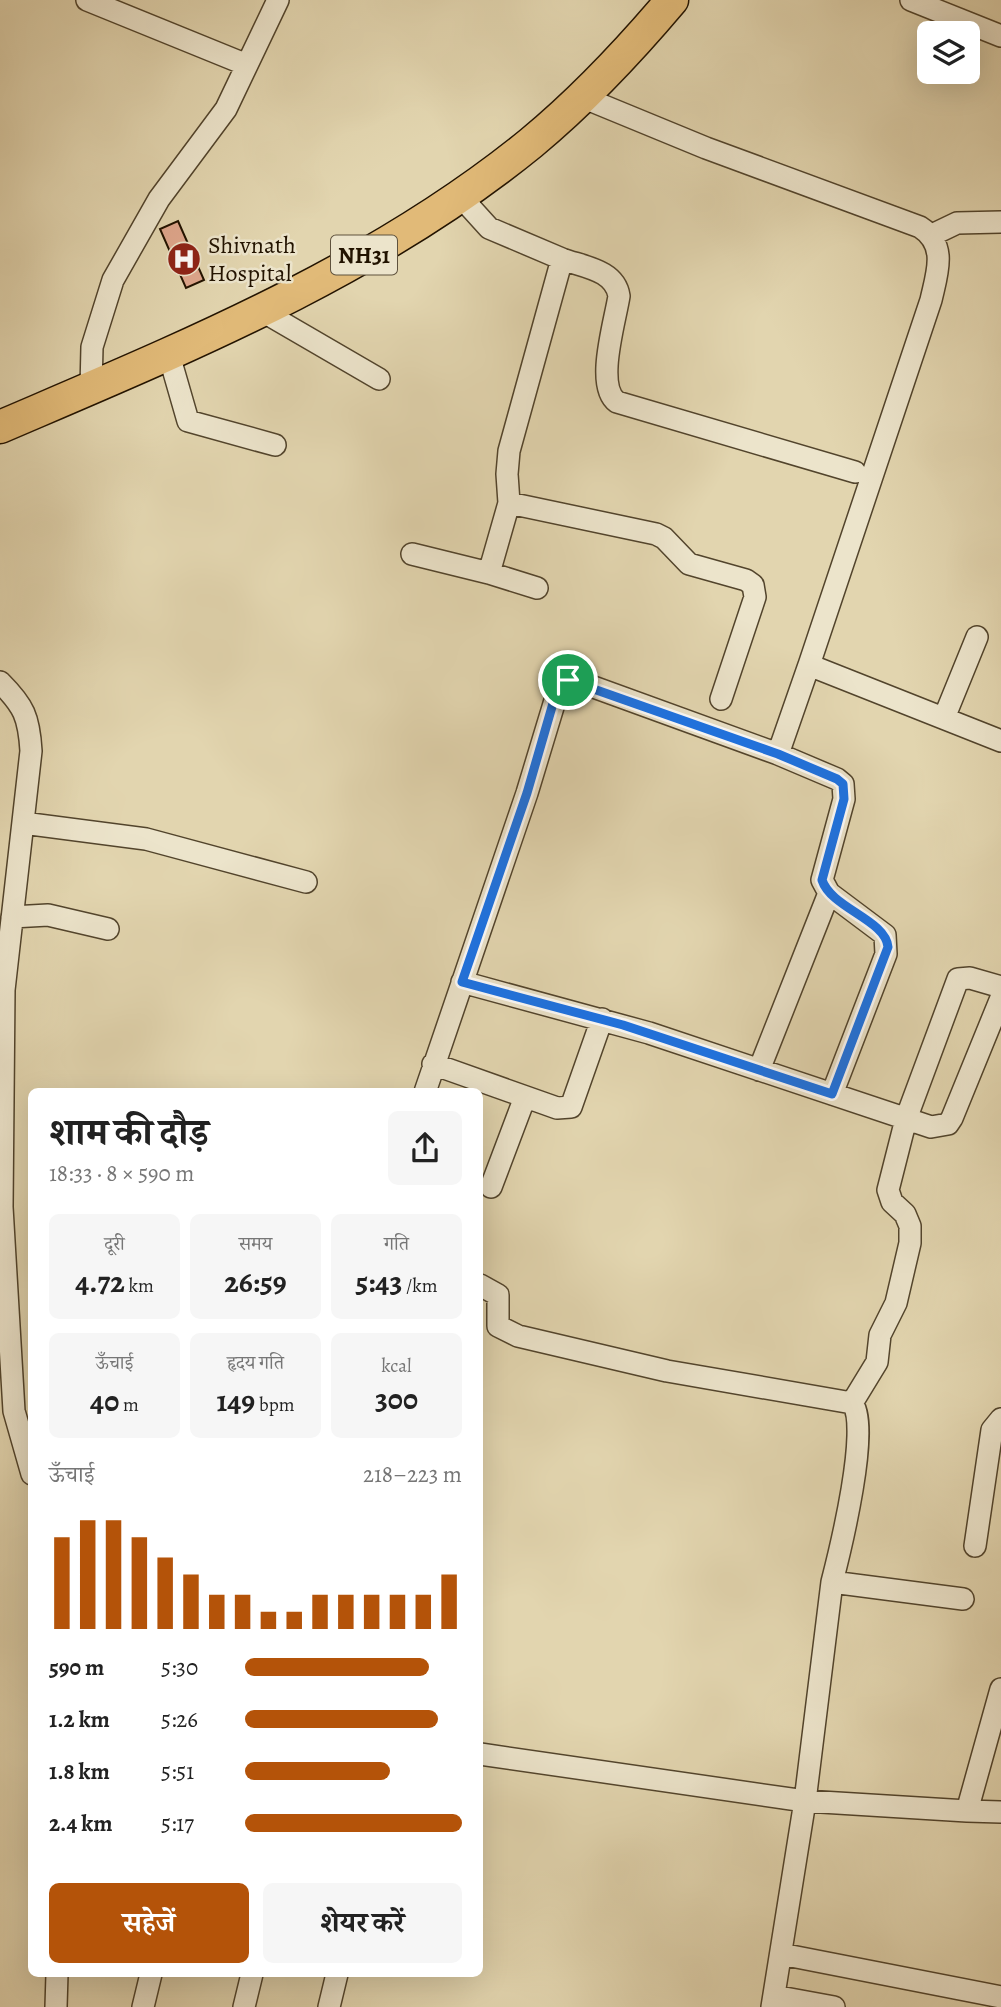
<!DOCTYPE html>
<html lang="hi">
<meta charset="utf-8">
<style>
:root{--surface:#fff;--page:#f6f6f6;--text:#222;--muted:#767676;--accent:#b45309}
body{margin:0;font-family:Alegreya,"Noto Serif Devanagari",serif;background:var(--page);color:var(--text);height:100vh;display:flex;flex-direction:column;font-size:26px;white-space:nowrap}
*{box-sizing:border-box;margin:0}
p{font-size:23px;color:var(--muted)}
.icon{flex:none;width:38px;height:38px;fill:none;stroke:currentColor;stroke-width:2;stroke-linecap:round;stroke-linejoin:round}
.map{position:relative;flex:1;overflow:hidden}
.details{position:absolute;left:28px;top:1088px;width:455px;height:889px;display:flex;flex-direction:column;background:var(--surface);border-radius:10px;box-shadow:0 7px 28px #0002}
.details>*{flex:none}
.buttons{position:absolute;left:917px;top:21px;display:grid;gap:14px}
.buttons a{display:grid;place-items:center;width:63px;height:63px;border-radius:10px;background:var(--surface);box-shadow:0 7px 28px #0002;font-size:35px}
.pin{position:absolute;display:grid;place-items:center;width:60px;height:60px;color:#fff;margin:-30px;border:4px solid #fff;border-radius:50%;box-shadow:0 2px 7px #0007}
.round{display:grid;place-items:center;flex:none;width:74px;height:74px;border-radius:10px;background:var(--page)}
.head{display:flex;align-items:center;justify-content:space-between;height:119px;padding:0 21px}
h1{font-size:38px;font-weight:700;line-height:52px}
.figures{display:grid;grid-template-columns:repeat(3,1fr);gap:10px;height:119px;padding:7px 21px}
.figures div{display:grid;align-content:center;border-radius:10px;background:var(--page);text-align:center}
.figures b{font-size:30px;font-weight:700}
.figures small{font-size:19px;font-weight:400}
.figures p{font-size:19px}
.chart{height:196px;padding:14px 21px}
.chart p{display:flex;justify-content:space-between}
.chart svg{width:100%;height:126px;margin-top:7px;stroke:var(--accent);stroke-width:6}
.cta{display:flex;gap:14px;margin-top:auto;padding:14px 21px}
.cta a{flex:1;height:80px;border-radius:10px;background:var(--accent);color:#fff;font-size:28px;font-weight:700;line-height:80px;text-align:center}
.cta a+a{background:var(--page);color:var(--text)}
ul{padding:0 21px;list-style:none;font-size:23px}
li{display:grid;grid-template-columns:112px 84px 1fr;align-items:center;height:52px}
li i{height:18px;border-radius:9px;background:var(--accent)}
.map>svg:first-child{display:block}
.building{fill:#dfa78d;stroke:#221300;stroke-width:2}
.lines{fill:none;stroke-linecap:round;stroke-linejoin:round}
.minor-casing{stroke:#52442c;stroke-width:24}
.highway-casing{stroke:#221300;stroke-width:35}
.minor{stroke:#ece4cb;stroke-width:21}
.highway{stroke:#e1ba78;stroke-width:32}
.route-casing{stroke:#fff;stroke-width:14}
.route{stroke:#1a73e8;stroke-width:9}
.labels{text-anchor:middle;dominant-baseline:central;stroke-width:5;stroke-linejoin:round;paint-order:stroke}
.shield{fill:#ece4cb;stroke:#5f523d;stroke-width:2}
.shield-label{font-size:23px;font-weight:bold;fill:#221300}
.poi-label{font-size:24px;fill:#221300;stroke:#ece4cb;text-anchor:start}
</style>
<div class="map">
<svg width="1001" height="2007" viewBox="0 0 1001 2007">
<rect width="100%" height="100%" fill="#e2d5af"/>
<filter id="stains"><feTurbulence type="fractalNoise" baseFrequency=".00286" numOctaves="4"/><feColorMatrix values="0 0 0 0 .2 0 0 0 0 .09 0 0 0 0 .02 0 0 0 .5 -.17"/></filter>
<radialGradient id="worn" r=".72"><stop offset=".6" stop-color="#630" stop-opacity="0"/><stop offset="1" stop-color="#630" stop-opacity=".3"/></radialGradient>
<!-- building -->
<path class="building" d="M 178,221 L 204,280 L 186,288 L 160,229 Z"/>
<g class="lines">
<!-- minor casing -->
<g class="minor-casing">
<path id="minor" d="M 87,0 L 247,65
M 911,0 L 1001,36
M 582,97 L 706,148 L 920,227 C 948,245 937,273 931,300 L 809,665 L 1001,741
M 932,235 L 957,223 L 1001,222
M 562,259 C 584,267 615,270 619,296 C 615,322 595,386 617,402 L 855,472
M 262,311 L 379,379
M 169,355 L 188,421 L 275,445
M 91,388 L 92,347 L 113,280 L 159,199 L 226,109 L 278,0
M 509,503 L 656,534 L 664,538 L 689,564 L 746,580 L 753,585 L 755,597 L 721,699
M 412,554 L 489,573 L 509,503 L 507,474 L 509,451 L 562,259 L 489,228 L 460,196
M 489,573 L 537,588
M 0,682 C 24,706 29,717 31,751 L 4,990 L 2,1207 L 14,1411 L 32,1474
M 944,718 L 977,637
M 778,754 L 837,779 L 843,784 L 844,799 L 822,880 L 829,893 L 885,935 L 886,954 L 832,1094
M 23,823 L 146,839 L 306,882
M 12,917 L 48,915 L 108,929
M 462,982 L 649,1033 L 931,1127 L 948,1124 L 952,1118 L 1001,998
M 433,1064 L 557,1108 L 571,1107 L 602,1019
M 759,1070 L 829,893
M 425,1092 L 527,793 L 560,684 L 568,680 L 577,681 L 778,754 L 809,665
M 491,1187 L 525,1097
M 480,1285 L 498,1295 L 498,1326 L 518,1336 L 667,1371 L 852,1403 C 871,1425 840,1551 832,1582 L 963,1599
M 852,1403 L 877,1362 L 880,1335 L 896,1303 L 910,1243 L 910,1226 L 905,1214 L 892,1202 L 888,1190 L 906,1119 L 958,979 L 970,978 L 1001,987
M 975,1546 L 992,1430 L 1001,1419
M 1001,1689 L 967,1811 L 1001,1812
M 480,1754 L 805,1801 L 967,1811
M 781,1954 L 1001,1997
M 774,1996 L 834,2007
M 56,2007 L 57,1974
M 143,2007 L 151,1974
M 244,2007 L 252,1974
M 329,2007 L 337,1974
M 772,2007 L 805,1801 L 832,1582"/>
</g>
<!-- highway casing -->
<g class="highway-casing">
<path id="highway" d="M 0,427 C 184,348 374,271 531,143 C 583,100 629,51 672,0"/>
</g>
<!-- minor -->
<use href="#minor" class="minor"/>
<!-- highway -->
<use href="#highway" class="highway"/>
</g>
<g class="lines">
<!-- route casing -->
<g class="route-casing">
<path id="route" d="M 568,680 L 778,754 L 837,779 L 843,784 L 844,799 L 822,880 C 831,908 886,920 888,947 L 832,1094 L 623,1025 L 462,982 L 527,793 L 556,693 L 560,684 Z"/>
</g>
<!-- route -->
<use href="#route" class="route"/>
</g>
<!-- icons -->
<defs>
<g id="hospital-disc" transform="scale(1.75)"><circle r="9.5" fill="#8f2418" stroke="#ece4cb"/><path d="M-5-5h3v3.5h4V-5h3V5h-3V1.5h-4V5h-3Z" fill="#fff"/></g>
</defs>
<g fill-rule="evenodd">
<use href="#hospital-disc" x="184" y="259"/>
</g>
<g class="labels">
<!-- shield labels -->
<rect class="shield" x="331" y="235.5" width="66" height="39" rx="5"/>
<g class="shield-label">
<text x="364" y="255">NH31</text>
</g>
<!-- poi labels -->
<g class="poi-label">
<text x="208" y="245">Shivnath<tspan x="208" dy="28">Hospital</tspan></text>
</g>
</g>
<rect width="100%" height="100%" filter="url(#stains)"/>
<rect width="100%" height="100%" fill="url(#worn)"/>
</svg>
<div class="buttons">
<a><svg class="icon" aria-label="layers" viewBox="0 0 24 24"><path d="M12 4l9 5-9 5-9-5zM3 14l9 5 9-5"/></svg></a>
</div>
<div class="pin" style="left:568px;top:680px;background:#1e9e55"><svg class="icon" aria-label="arrive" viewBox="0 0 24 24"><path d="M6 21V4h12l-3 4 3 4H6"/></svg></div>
<section class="details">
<div class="head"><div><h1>शाम की दौड़</h1><p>18:33 · 8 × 590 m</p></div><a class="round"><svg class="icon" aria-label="share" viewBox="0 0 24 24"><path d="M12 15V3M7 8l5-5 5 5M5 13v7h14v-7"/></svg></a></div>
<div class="figures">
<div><p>दूरी</p><b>4.72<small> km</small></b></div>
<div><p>समय</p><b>26:59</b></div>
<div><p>गति</p><b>5:43<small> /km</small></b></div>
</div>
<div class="figures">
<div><p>ऊँचाई</p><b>40<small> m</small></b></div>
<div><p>हृदय गति</p><b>149<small> bpm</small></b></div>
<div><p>kcal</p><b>300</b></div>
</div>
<div class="chart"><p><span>ऊँचाई</span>218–223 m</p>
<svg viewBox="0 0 160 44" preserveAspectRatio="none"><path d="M5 44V12M15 44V6M25 44V6M35 44V12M45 44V19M55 44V25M65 44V32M75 44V32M85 44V38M95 44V38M105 44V32M115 44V32M125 44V32M135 44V32M145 44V32M155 44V25"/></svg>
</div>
<ul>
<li><b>590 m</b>5:30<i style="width:85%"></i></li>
<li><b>1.2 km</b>5:26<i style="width:89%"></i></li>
<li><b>1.8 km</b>5:51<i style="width:67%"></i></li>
<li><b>2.4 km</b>5:17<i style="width:100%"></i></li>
</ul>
<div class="cta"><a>सहेजें</a><a>शेयर करें</a></div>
</section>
</div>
